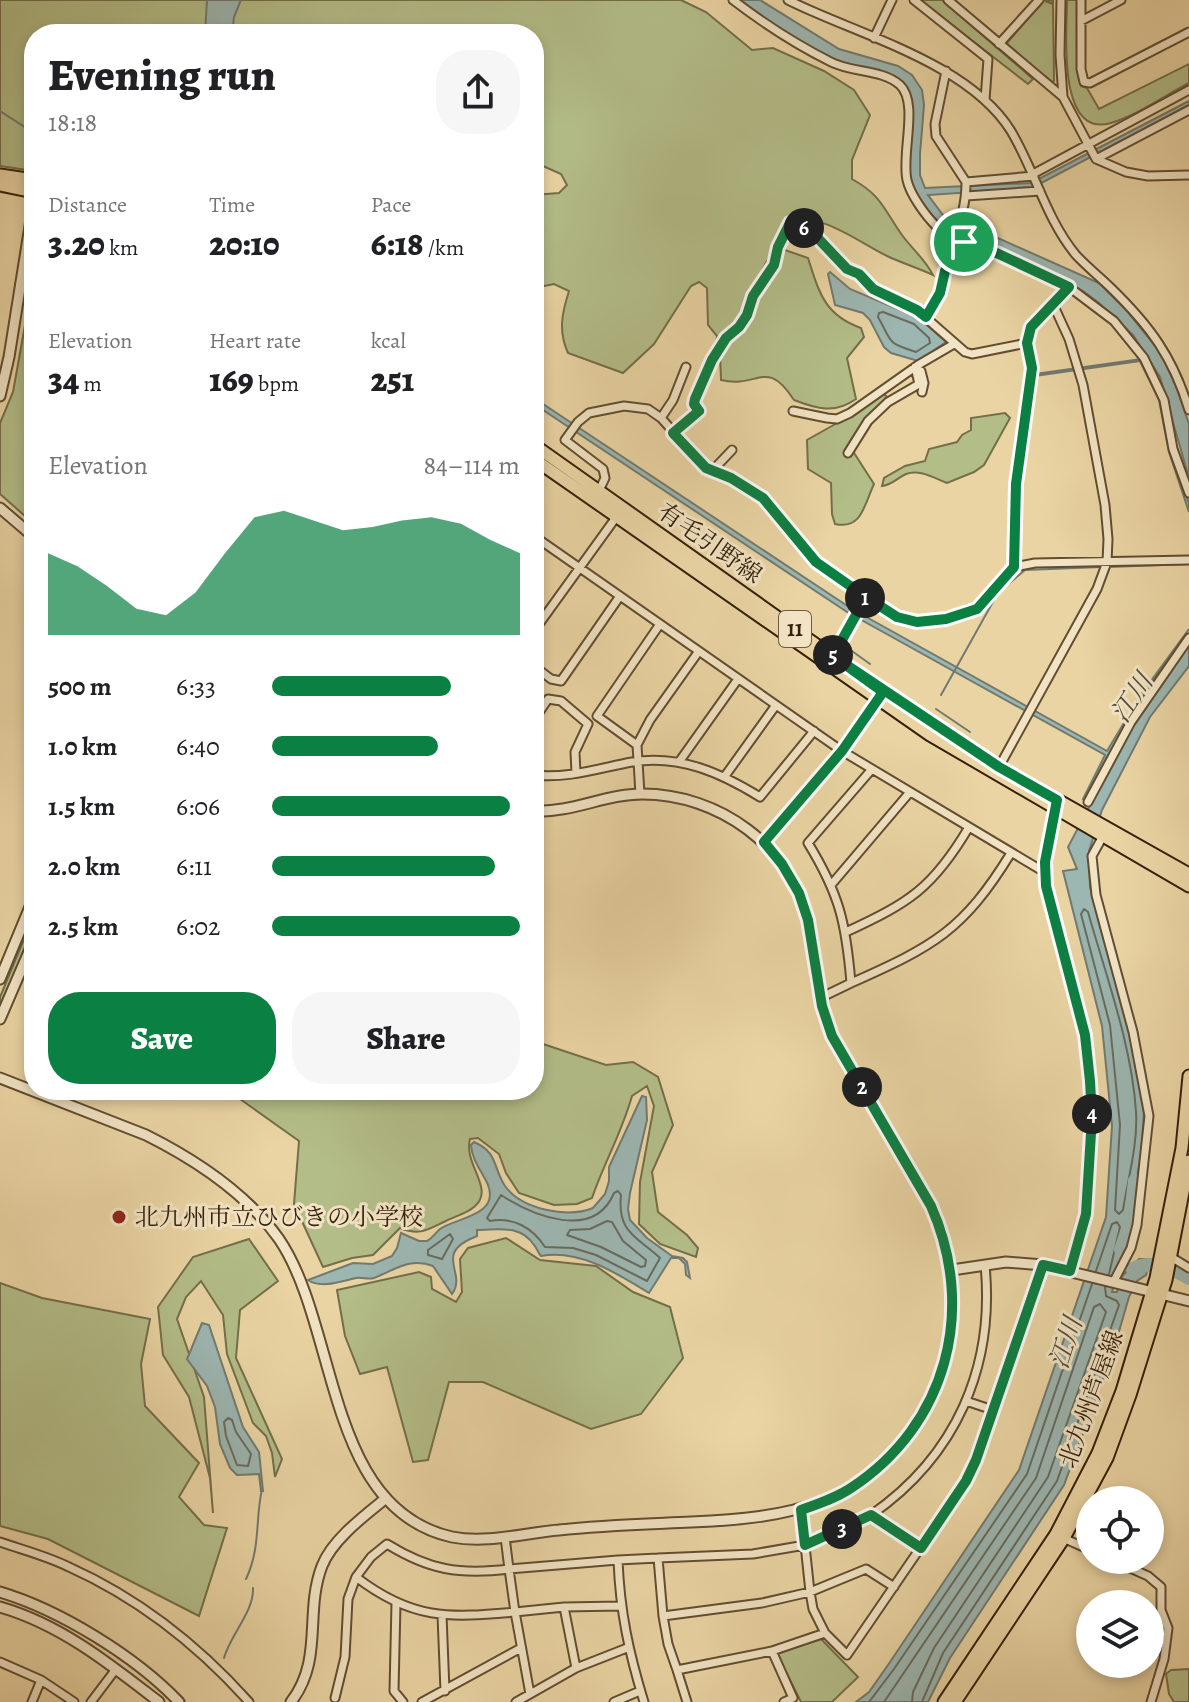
<!DOCTYPE html>
<meta charset="utf-8">
<style>
:root{--surface:#fff;--page:#f6f6f6;--text:#202124;--muted:#757577;--accent:#0b8043}
body{margin:0;font-family:Alegreya,"Noto Serif JP",serif;background:var(--page);color:var(--text);height:100vh;display:flex;flex-direction:column;font-size:30px;white-space:nowrap}
*{box-sizing:border-box;margin:0}
p{font-size:26px;color:var(--muted)}
.icon{flex:none;width:44px;height:44px;fill:none;stroke:currentColor;stroke-width:2;stroke-linecap:round;stroke-linejoin:round}
.map{position:relative;flex:1;overflow:hidden}
.panel{position:absolute;left:24px;top:24px;width:520px;height:1076px;display:flex;flex-direction:column;background:var(--surface);border-radius:32px;box-shadow:0 4px 12px #0003}
.panel>*{flex:none}
.tools{position:absolute;left:1076px;top:1486px;display:grid;gap:16px}
.tools a{display:grid;place-items:center;width:88px;height:88px;border-radius:50%;background:var(--surface);box-shadow:0 4px 12px #0003;font-size:40px}
.pin{position:absolute;display:grid;place-items:center;width:68px;height:68px;color:#fff;margin:-34px;border:4px solid #fff;border-radius:50%;box-shadow:0 2px 8px #0007}
.km{position:absolute;width:40px;height:40px;margin:-20px;border-radius:50%;background:#222;color:#fff;font-size:22px;line-height:40px;text-align:center}
.round{display:grid;place-items:center;flex:none;width:84px;height:84px;border-radius:32px;background:var(--page)}
.headline{display:flex;align-items:center;justify-content:space-between;height:136px;padding:0 24px}
h1{font-size:44px;font-weight:800;line-height:60px}
.figures{display:grid;grid-template-columns:repeat(3,1fr);gap:12px;height:136px;padding:8px 24px}
.figures div{display:grid;align-content:center}
.figures b{font-size:34px;font-weight:800}
.figures small{font-size:22px;font-weight:400}
.figures p{font-size:22px}
.chart{height:224px;padding:16px 24px}
.chart p{display:flex;justify-content:space-between}
.chart svg{width:100%;height:144px;margin-top:8px;fill:var(--accent);opacity:.7}
.action{display:flex;gap:16px;margin-top:auto;padding:16px 24px}
.action a{flex:1;height:92px;border-radius:32px;background:var(--accent);color:#fff;font-size:32px;font-weight:800;line-height:92px;text-align:center}
.action a+a{background:var(--page);color:var(--text)}
ul{padding:0 24px;list-style:none;font-size:26px}
li{display:grid;grid-template-columns:128px 96px 1fr;align-items:center;height:60px}
li i{height:20px;border-radius:10px;background:var(--accent)}
.map>svg:first-child{display:block}
.green{fill:#b3bd88;stroke:#746e4a;stroke-width:2}
.water{fill:#9cb6b1;stroke:#727a6f;stroke-width:2}
.lines{fill:none;stroke-linecap:round;stroke-linejoin:round}
.shore{stroke:#686b5e;stroke-width:2}
.stream{stroke:#727a6f;stroke-width:2}
.river{stroke:#9cb6b1;stroke-width:14}
.minor-casing{stroke:#624d31;stroke-width:11}
.tertiary-casing{stroke:#624d31;stroke-width:13}
.primary-casing{stroke:#34200b;stroke-width:15}
.minor{stroke:#f1e3c3;stroke-width:7}
.tertiary{stroke:#f1e3c3;stroke-width:9}
.primary{stroke:#ead4a3;stroke-width:11}
.route-casing{stroke:#fff;stroke-width:16}
.route{stroke:#0b8043;stroke-width:10}
.poi-dot{fill:#8f2418;stroke:#f1e3c3;stroke-width:3}
.labels{text-anchor:middle;dominant-baseline:central;stroke-width:6;stroke-linejoin:round;paint-order:stroke}
.shield{fill:#f1e3c3;stroke:#6d5a42;stroke-width:2}
.shield-label{font-size:22px;font-weight:bold;fill:#34200b}
.street-label{font-size:24px;fill:#34200b;stroke:#f1e3c3}
.poi-label{font-size:24px;fill:#34200b;stroke:#f1e3c3;text-anchor:start}
.water-label{font-size:26px;font-style:italic;fill:#534d3d;stroke:#f1e3c3}
</style>
<div class="map">
<svg width="1189" height="1702" viewBox="0 0 1189 1702">
<rect width="100%" height="100%" fill="#ead4a3"/>
<filter id="stains"><feTurbulence type="fractalNoise" baseFrequency=".0025" numOctaves="4"/><feColorMatrix values="0 0 0 0 .2 0 0 0 0 .09 0 0 0 0 .02 0 0 0 .5 -.17"/></filter>
<radialGradient id="worn" r=".72"><stop offset=".6" stop-color="#630" stop-opacity="0"/><stop offset="1" stop-color="#630" stop-opacity=".3"/></radialGradient>
<!-- green -->
<path class="green" d="M 0,0 L 681,0 L 706,12 L 752,50 L 773,48 L 824,71 L 854,90 L 870,115 L 852,160 L 852,179 C 882,196 883,208 902,235 C 912,249 925,259 933,275 C 918,268 902,263 887,256 C 856,241 820,210 784,222 L 773,250 L 749,294 L 743,314 L 716,347 L 717,336 L 708,325 L 707,288 L 699,282 L 691,286 L 654,344 L 623,373 L 568,353 C 558,331 562,313 569,291 L 554,284 L 534,288 L 534,195 L 559,193 L 567,185 L 561,174 L 534,162 L 534,34 L 34,34 L 34,171 L 0,166 Z
M 920,0 L 942,0 L 1033,79 L 1028,84 Z
M 1044,0 L 1053,0 L 1053,3 L 1045,1 L 1053,4 L 1054,81 L 1050,83 L 1006,44 Z
M 1067,0 L 1077,0 L 1077,71 L 1081,86 L 1087,88 L 1099,109 L 1189,64 L 1189,83 C 1164,96 1138,115 1111,123 C 1056,139 1067,29 1067,0 Z
M 782,249 L 808,258 C 819,292 824,315 861,328 L 864,337 L 847,358 L 856,399 C 835,414 817,409 794,400 C 766,357 759,389 721,380 L 720,353 L 728,343 L 742,333 L 753,316 L 757,299 L 779,265 Z
M 31,292 L 34,293 L 34,524 L 0,494 L 0,423 L 13,392 Z
M 884,394 L 887,397 L 883,403 L 849,445 L 874,484 C 864,505 862,530 835,524 L 832,514 L 831,483 L 808,469 L 807,440 L 862,409 Z
M 1005,413 L 1010,418 L 984,465 L 974,472 L 947,483 C 934,478 920,469 906,474 C 897,478 892,485 882,486 L 884,478 L 905,466 L 925,461 L 929,449 L 957,442 L 962,435 L 971,430 L 971,418 Z
M 34,915 L 34,931 L 0,1006 L 0,997 Z
M 534,1041 L 606,1065 L 633,1062 L 658,1077 L 673,1125 L 652,1172 L 658,1212 L 687,1235 L 698,1248 L 696,1257 L 660,1244 L 639,1224 L 640,1182 L 654,1106 L 647,1086 L 632,1096 C 622,1132 604,1163 592,1198 L 577,1204 L 554,1205 L 519,1193 L 506,1173 L 499,1154 L 478,1138 L 470,1139 C 463,1165 496,1189 474,1207 C 466,1214 455,1216 446,1221 C 427,1230 420,1236 400,1228 L 373,1255 L 352,1258 L 323,1267 L 294,1204 L 299,1141 L 240,1099 L 178,1096 L 176,1090 L 534,1090 Z
M 506,1238 L 540,1260 L 596,1266 L 633,1292 L 670,1307 L 683,1358 L 641,1414 L 591,1429 L 483,1382 L 449,1382 L 428,1460 L 413,1462 L 387,1367 L 360,1374 L 345,1336 L 337,1290 L 419,1272 L 431,1277 L 432,1289 L 456,1302 L 462,1292 L 460,1259 L 468,1248 Z
M 249,1239 L 278,1281 L 240,1310 L 236,1358 L 282,1459 L 275,1477 L 272,1453 L 266,1436 L 253,1423 L 227,1354 L 223,1315 L 201,1281 L 186,1297 L 177,1319 L 204,1397 L 213,1513 L 210,1478 L 189,1397 L 163,1355 L 158,1307 L 193,1257 Z
M 0,1283 L 42,1298 L 150,1319 L 141,1364 L 145,1406 L 199,1463 L 179,1497 L 204,1525 L 227,1528 L 199,1616 L 48,1539 L 0,1526 Z
M 821,1639 L 858,1677 L 832,1702 L 801,1702 L 778,1656 L 780,1652 Z
M 1189,1669 L 1189,1702 L 1174,1702 L 1169,1694 L 1166,1674 L 1171,1670 Z"/>
<!-- water -->
<path class="water" d="M 207,0 L 241,0 L 234,17 L 232,34 L 205,34 Z
M 739,0 L 760,0 L 839,49 L 898,66 L 912,75 L 922,90 L 924,105 L 920,154 L 920,175 L 925,188 L 1031,183 L 1189,101 L 1189,105 L 1032,188 L 928,195 L 943,215 L 952,222 L 991,235 L 1099,283 L 1127,311 L 1161,353 L 1176,386 L 1189,424 L 1189,478 L 1160,377 L 1133,335 L 1099,303 L 1083,291 L 983,245 C 959,240 941,229 927,209 C 919,200 911,188 909,176 C 903,146 921,111 903,84 L 834,61 L 765,19 Z
M 830,272 L 850,289 L 919,318 L 946,342 L 918,361 L 891,353 L 884,347 L 870,320 L 863,313 L 835,305 L 828,274 Z
M 1141,359 L 1160,399 L 1170,450 L 1189,503 L 1189,512 L 1169,452 L 1159,400 L 1140,361 L 1034,376 L 1034,374 Z
M 534,398 L 852,609 L 1107,751 L 1142,693 L 1189,629 L 1148,688 L 1110,752 L 1116,755 L 1137,717 L 1189,643 L 1189,666 L 1150,717 L 1102,810 L 1089,851 L 1090,887 L 1132,1038 L 1144,1112 L 1141,1156 L 1123,1253 L 1112,1292 L 1117,1292 L 1122,1276 L 1139,1259 L 1151,1259 L 1146,1275 L 1137,1281 L 1129,1297 L 1113,1352 L 1064,1485 L 950,1658 L 928,1702 L 856,1702 L 869,1692 L 888,1665 L 1019,1470 L 1106,1217 L 1112,1126 L 1102,1026 L 1063,871 L 1077,869 L 1068,847 L 1115,758 L 1108,755 L 1085,800 L 1083,799 L 1105,755 L 847,612 L 534,404 Z
M 642,1096 L 646,1097 L 647,1120 L 630,1193 L 628,1209 L 630,1220 L 647,1238 L 672,1256 L 683,1258 L 687,1262 L 690,1278 L 686,1275 L 685,1264 L 679,1258 L 671,1258 L 649,1293 C 618,1274 580,1249 541,1256 C 538,1253 537,1248 534,1245 C 520,1224 498,1230 477,1230 L 477,1236 C 431,1254 468,1272 452,1294 L 433,1266 C 410,1257 395,1270 374,1278 C 368,1280 363,1277 356,1278 C 342,1281 321,1289 308,1280 L 353,1263 L 373,1264 L 392,1256 L 397,1248 L 401,1233 L 419,1241 L 427,1241 C 433,1238 435,1233 440,1229 C 455,1218 500,1216 488,1185 C 482,1171 472,1161 471,1145 L 474,1142 C 498,1152 493,1168 505,1186 C 522,1210 568,1218 593,1208 L 605,1194 L 609,1181 L 609,1167 Z
M 202,1323 L 209,1325 L 243,1427 L 259,1452 L 263,1491 L 261,1491 L 259,1474 L 237,1475 L 230,1468 L 220,1444 L 215,1407 L 207,1386 L 187,1359 Z"/>
<g class="lines">
<!-- shore -->
<path class="shore" d="M 883,312 L 914,324 L 929,338 L 930,343 L 916,352 C 885,342 893,343 878,317 L 879,313 Z
M 1084,909 L 1088,912 C 1106,976 1132,1046 1136,1112 C 1138,1144 1128,1179 1123,1210 L 1119,1214 L 1115,1210 L 1120,1125 L 1110,1025 L 1081,914 Z
M 618,1191 L 621,1195 C 617,1232 636,1236 660,1258 L 647,1281 L 596,1255 L 573,1248 L 545,1247 C 532,1227 513,1217 490,1221 L 487,1218 L 501,1195 C 533,1216 594,1241 614,1193 Z
M 607,1221 L 612,1222 L 623,1241 L 646,1260 L 645,1266 L 641,1267 L 601,1247 L 567,1235 L 570,1230 L 590,1229 Z
M 450,1234 L 453,1239 L 442,1259 L 428,1255 L 428,1250 Z
M 1096,1271 L 1112,1224 L 1117,1222 L 1120,1227 L 1109,1274
M 228,1418 L 232,1420 L 236,1432 L 251,1454 L 248,1466 L 237,1465 L 226,1436 L 224,1422 Z
M 869,1702 L 894,1669 L 1027,1474 L 1092,1284
M 884,1702 L 1036,1478 L 1094,1307 L 1100,1304 L 1106,1312 L 1048,1477 L 934,1648 L 913,1692 L 912,1702
M 922,1702 L 943,1653 L 1057,1481 L 1119,1305 L 1117,1301 L 1106,1296 L 1105,1287"/>
<!-- stream -->
<path class="stream" d="M 0,111 L 34,133
M 1109,567 L 1189,564
M 1001,590 L 1025,570 L 1101,567
M 903,622 C 935,631 975,622 996,596
M 870,664 L 845,646 L 866,609 L 870,608 L 897,620
M 941,695 L 994,600
M 936,709 L 970,732
M 246,1579 C 261,1547 255,1520 262,1489
M 224,1658 C 230,1635 254,1612 253,1588"/>
<!-- river -->
<path class="river" d="M 1121,1250 L 1130,1223 L 1135,1181
M 1133,1269 C 1151,1260 1172,1268 1189,1278"/>
<!-- minor casing -->
<g class="minor-casing">
<path id="minor" d="M 788,0 C 858,35 968,62 1011,131 C 1035,171 1046,219 1076,255 C 1087,267 1100,277 1111,288 C 1150,326 1173,357 1189,410
M 914,0 L 988,59 L 985,100
M 948,0 L 1063,97 L 1096,159 L 1126,172 L 1148,176 L 1189,175
M 1061,0 L 1060,55 L 1063,97
M 1081,0 L 1081,69 L 1084,82 L 1090,83 L 1189,32
M 1081,21 L 1121,0
M 874,38 L 892,0
M 999,44 L 1039,0
M 946,71 L 935,124 L 936,136 L 966,182 L 1034,176
M 1096,159 L 1189,110
M 1033,174 L 1189,90
M 966,196 L 1040,191
M 952,237 C 962,220 966,201 966,182
M 20,284 L 34,287
M 1069,287 L 1114,321 L 1144,358 L 1164,400 L 1173,449 L 1189,493
M 926,317 L 940,293 L 945,271 L 964,242
M 921,371 L 924,383 L 922,392
M 793,411 L 827,418 L 837,419 L 850,413 L 918,365 L 954,344
M 661,418 L 673,400 L 686,367
M 673,433 L 699,411 L 694,404 L 695,399 L 712,360 L 726,338 L 739,327 L 747,315 L 753,296 L 774,265 L 778,247 L 790,223 L 811,231 L 847,269 L 859,274 L 873,289 L 917,310 L 965,352 L 972,354 L 1027,343
M 848,453 L 868,421 L 888,402 L 919,384 L 915,367
M 712,471 L 732,450
M 597,495 L 605,478 L 603,469 L 565,440 L 578,422 L 589,413 L 624,406 L 648,409 L 661,418 L 706,468 L 731,478 L 763,498 L 816,562 L 866,597 L 897,617 L 917,622 L 946,619 L 977,609 L 1014,567 L 1016,484 L 1032,368 L 1027,335 L 1031,327 L 1069,287 C 1043,275 1017,262 991,251 C 972,242 952,241 936,226 C 925,215 910,194 907,180 C 901,154 919,103 900,85 C 882,69 852,73 831,62 C 797,45 763,23 733,0
M 534,536 L 842,751 L 1046,873
M 534,553 L 542,542
M 1014,567 L 1035,563 L 1189,560
M 534,631 L 617,516
M 833,656 L 866,597
M 534,666 L 551,679 L 561,681 L 620,596
M 534,720 L 548,699 L 561,701 L 588,724 L 575,752 L 576,773
M 637,745 L 597,716 L 660,624
M 679,762 L 738,679
M 999,767 L 1097,589 L 1107,562 L 1108,539 L 1105,505 L 1083,385 L 1069,339 L 1053,304
M 534,775 C 567,779 600,768 632,762 C 679,754 721,773 760,797 L 814,731
M 725,776 L 776,705
M 640,794 L 637,745 L 650,720 L 699,651
M 1088,802 L 1131,722 L 1189,638
M 1055,806 L 1045,862 L 1046,886 L 1085,1035 L 1090,1081 L 1092,1117 L 1086,1214 L 1070,1271
M 1103,836 L 1092,856 L 1096,895 L 1133,1032 L 1149,1116 L 1137,1225 L 1131,1248 L 1114,1281
M 831,885 L 910,792
M 846,932 C 909,903 933,888 969,827
M 851,983 C 934,946 963,931 1011,853
M 820,998 L 851,983 C 846,924 840,895 808,843 L 872,769
M 1171,1257 L 1189,1268
M 966,1401 L 993,1410
M 505,1537 L 509,1569 C 459,1575 429,1570 387,1544 L 371,1557 L 356,1577 C 412,1620 448,1618 515,1612 L 509,1569 L 618,1560
M 1061,1537 L 1090,1550
M 0,1542 C 23,1550 47,1556 69,1567 C 138,1598 198,1645 249,1702
M 921,1548 L 871,1515 C 956,1456 995,1367 985,1265
M 1112,1560 L 1148,1576 L 1161,1587 L 1161,1610 L 1168,1628 L 1164,1659 L 1151,1702
M 396,1603 L 394,1691 L 403,1702
M 442,1615 L 445,1691
M 663,1616 L 658,1558 L 753,1554 L 805,1545 L 801,1510
M 825,1633 L 813,1609 L 810,1592 L 866,1569 L 894,1587
M 772,1651 L 677,1670 L 668,1644 L 663,1616 L 762,1603 L 810,1592 L 805,1545 L 871,1515
M 0,1662 L 41,1680 L 74,1702
M 576,1668 L 564,1607 L 620,1606
M 677,1670 L 687,1702
M 530,1694 L 515,1612 L 564,1607
M 335,1698 L 345,1657 L 348,1599 L 356,1577
M 32,1702 L 41,1680
M 91,1702 L 116,1669
M 422,1702 L 521,1648
M 516,1702 L 576,1668 L 627,1648
M 614,1702 L 640,1691
M 644,1702 C 629,1653 620,1612 618,1560 L 658,1558
M 784,1702 L 793,1698 L 772,1651 L 825,1633 L 847,1655 L 966,1481 L 1043,1265"/>
</g>
<!-- tertiary casing -->
<g class="tertiary-casing">
<path id="tertiary" d="M 0,396 L 9,357 L 34,201
M 0,508 L 34,537
M 764,842 L 842,751 L 881,695
M 0,979 L 34,897
M 0,1019 L 34,940
M 0,1078 L 146,1135 C 194,1159 247,1194 279,1239 C 339,1327 325,1509 452,1537 C 486,1544 524,1533 559,1530 C 602,1525 647,1524 691,1522 C 788,1518 865,1506 921,1418 C 961,1355 961,1273 931,1206 L 832,1036 C 825,1016 819,998 816,977 C 814,959 813,940 809,922 C 791,846 719,794 642,794 C 605,794 572,813 534,811
M 952,1270 L 1006,1262 L 1043,1265 L 1189,1301
M 0,1592 C 60,1610 135,1656 179,1702
M 0,1607 C 60,1624 110,1664 159,1702
M 291,1702 C 324,1659 304,1613 322,1566 C 332,1540 364,1516 385,1499"/>
</g>
<!-- primary casing -->
<g class="primary-casing">
<path id="primary" d="M 0,175 L 34,180
M 0,185 L 34,192
M 534,445 L 883,692 L 999,767 L 1189,874
M 534,459 L 930,735 L 1189,886
M 944,1702 L 1056,1534 L 1098,1453 L 1122,1391 L 1156,1278 L 1182,1148 L 1189,1076
M 955,1702 L 1064,1538 L 1107,1458 L 1130,1395 L 1166,1280 L 1189,1161"/>
</g>
<!-- minor -->
<use href="#minor" class="minor"/>
<!-- tertiary -->
<use href="#tertiary" class="tertiary"/>
<!-- primary -->
<use href="#primary" class="primary"/>
</g>
<g class="lines">
<!-- route casing -->
<g class="route-casing">
<path id="route" d="M 964,242 L 988,249 L 1069,287 L 1031,327 L 1027,343 L 1032,368 L 1016,484 L 1014,567 L 977,609 L 946,619 L 917,622 L 897,617 L 866,597 L 833,656 L 883,692 L 842,751 L 764,842 L 782,864 L 799,893 L 808,920 L 822,1006 L 832,1036 L 931,1206 C 977,1310 947,1425 851,1488 C 836,1498 818,1504 801,1510 L 805,1545 L 871,1515 L 921,1548 L 966,1481 L 976,1460 L 1043,1265 L 1070,1271 L 1086,1214 L 1092,1117 L 1090,1081 L 1085,1035 L 1046,886 L 1045,862 L 1057,800 L 999,767 L 833,656 L 866,597 L 816,562 L 763,498 L 731,478 L 706,468 L 673,433 L 699,411 L 694,404 L 695,399 L 712,360 L 726,338 L 739,327 L 747,315 L 753,296 L 774,265 L 778,247 L 790,223 L 811,231 L 847,269 L 859,274 L 873,289 L 917,310 L 926,317 L 940,293 L 945,271 L 964,242"/>
</g>
<!-- route -->
<use href="#route" class="route"/>
</g>
<!-- markers -->
<circle class="poi-dot" cx="119" cy="1217" r="8"/>
<g class="labels">
<!-- shield labels -->
<rect class="shield" x="779" y="611" width="32" height="36" rx="6"/>
<g class="shield-label">
<text x="795" y="629">11</text>
</g>
<!-- street labels -->
<g class="street-label">
<text transform="translate(710 543) rotate(35)">有毛引野線</text>
<text transform="translate(1091 1399) rotate(-70)">北九州芦屋線</text>
</g>
<!-- poi labels -->
<g class="poi-label">
<text x="135" y="1217">北九州市立ひびきの小学校</text>
</g>
<!-- water labels -->
<g class="water-label">
<text transform="translate(1132 698) rotate(-57)">江川</text>
<text transform="translate(1066 1343) rotate(-72)">江川</text>
</g>
</g>
<rect width="100%" height="100%" filter="url(#stains)"/>
<rect width="100%" height="100%" fill="url(#worn)"/>
</svg>
<div class="tools">
<a><svg class="icon" aria-label="locate" viewBox="0 0 24 24"><circle cx="12" cy="12" r="6"/><path d="M12 2v4M12 18v4M2 12h4M18 12h4"/></svg></a>
<a><svg class="icon" aria-label="layers" viewBox="0 0 24 24"><path d="M12 4l9 5-9 5-9-5zM3 14l9 5 9-5"/></svg></a>
</div>
<div class="pin" style="left:964px;top:242px;background:#1e9e55"><svg class="icon" aria-label="arrive" viewBox="0 0 24 24"><path d="M6 21V4h12l-3 4 3 4H6"/></svg></div>
<b class="km" style="left:865px;top:598px">1</b>
<b class="km" style="left:862px;top:1087px">2</b>
<b class="km" style="left:842px;top:1529px">3</b>
<b class="km" style="left:1092px;top:1114px">4</b>
<b class="km" style="left:833px;top:655px">5</b>
<b class="km" style="left:804px;top:228px">6</b>
<section class="panel">
<div class="headline"><div><h1>Evening run</h1><p>18:18</p></div><a class="round"><svg class="icon" aria-label="share" viewBox="0 0 24 24"><path d="M12 15V3M7 8l5-5 5 5M5 13v7h14v-7"/></svg></a></div>
<div class="figures">
<div><p>Distance</p><b>3.20<small> km</small></b></div>
<div><p>Time</p><b>20:10</b></div>
<div><p>Pace</p><b>6:18<small> /km</small></b></div>
</div>
<div class="figures">
<div><p>Elevation</p><b>34<small> m</small></b></div>
<div><p>Heart rate</p><b>169<small> bpm</small></b></div>
<div><p>kcal</p><b>251</b></div>
</div>
<div class="chart"><p><span>Elevation</span>84–114 m</p>
<svg viewBox="0 0 160 44" preserveAspectRatio="none"><path d="M0 44V19L10 23L20 29L30 36L40 38L50 31L60 19L70 8L80 6L90 9L100 12L110 11L120 9L130 8L140 10L150 15L160 19V44z"/></svg>
</div>
<ul>
<li><b>500 m</b>6:33<i style="width:72%"></i></li>
<li><b>1.0 km</b>6:40<i style="width:67%"></i></li>
<li><b>1.5 km</b>6:06<i style="width:96%"></i></li>
<li><b>2.0 km</b>6:11<i style="width:90%"></i></li>
<li><b>2.5 km</b>6:02<i style="width:100%"></i></li>
</ul>
<div class="action"><a>Save</a><a>Share</a></div>
</section>
</div>
